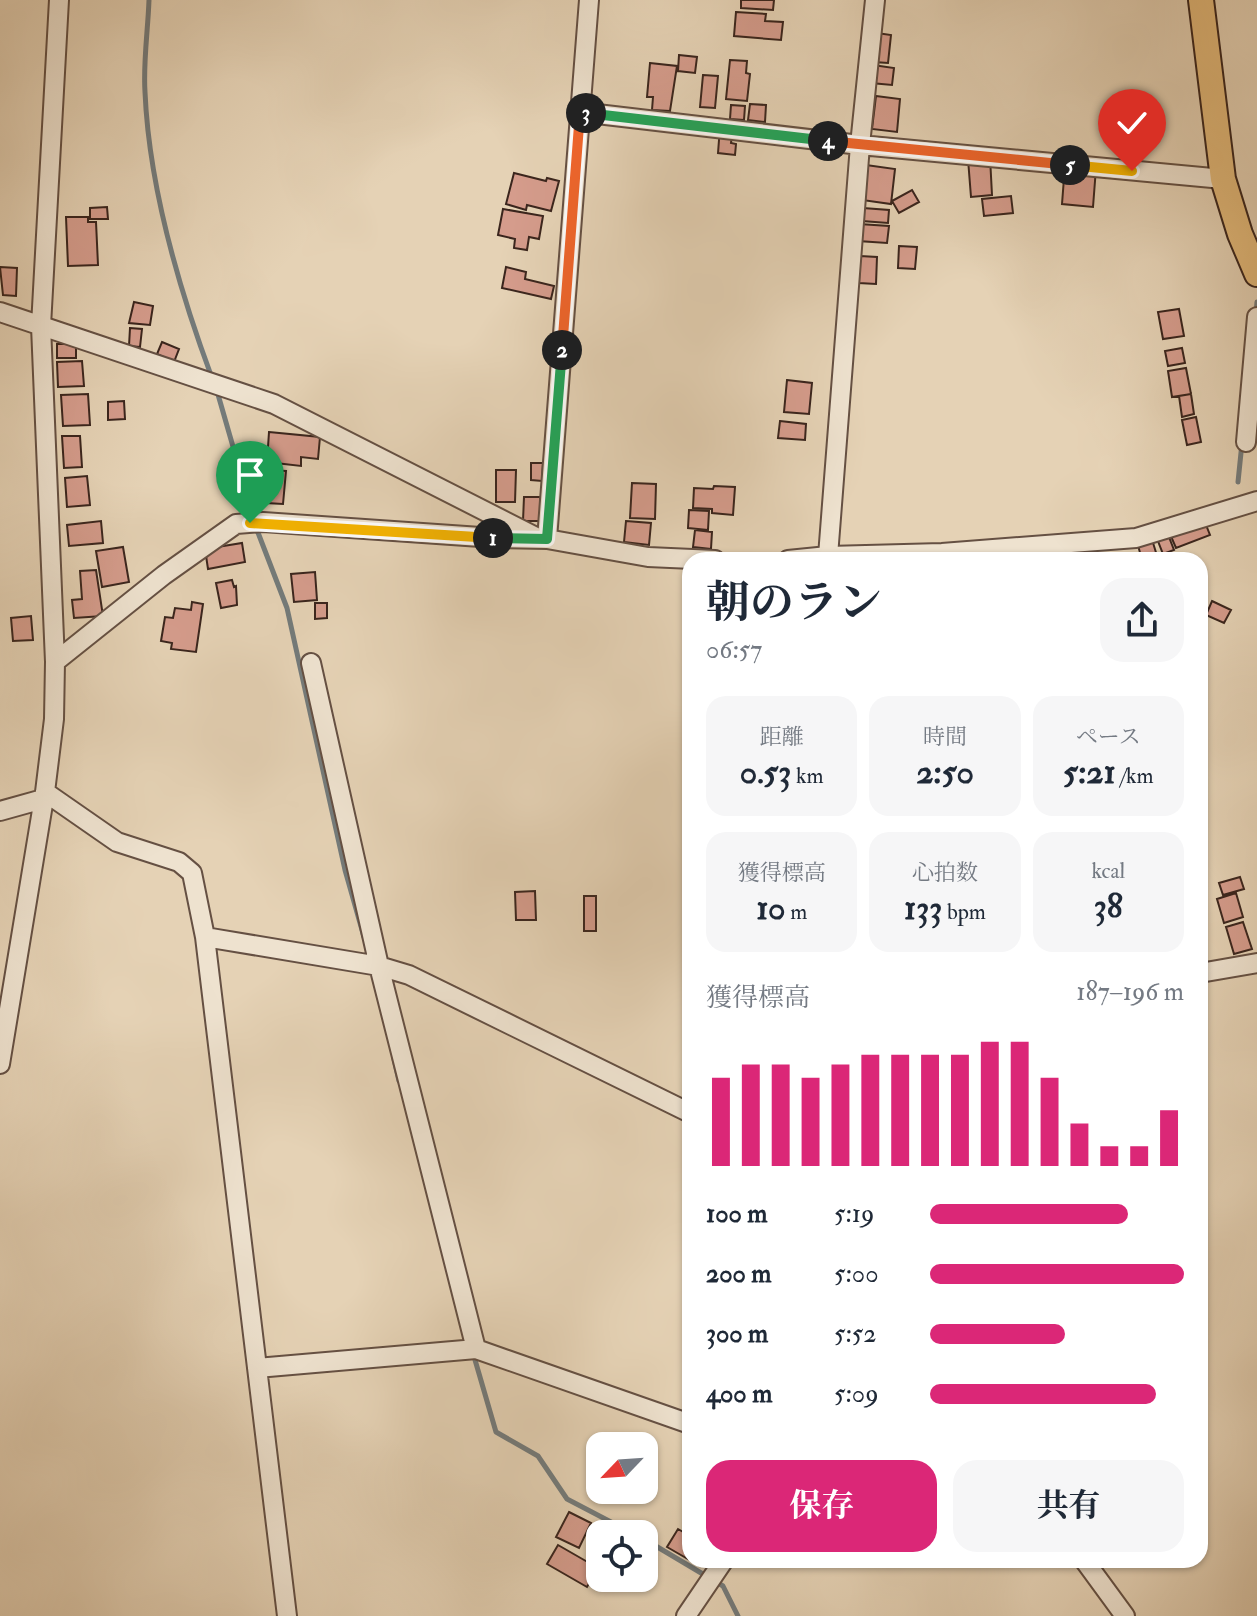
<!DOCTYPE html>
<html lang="ja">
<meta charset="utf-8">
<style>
:root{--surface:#fff;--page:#f6f6f7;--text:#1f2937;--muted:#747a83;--accent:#db2777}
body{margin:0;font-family:"IM FELL Double Pica","Noto Serif JP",serif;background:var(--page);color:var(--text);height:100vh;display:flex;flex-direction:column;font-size:30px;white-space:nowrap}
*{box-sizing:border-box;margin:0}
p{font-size:26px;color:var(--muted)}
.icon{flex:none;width:44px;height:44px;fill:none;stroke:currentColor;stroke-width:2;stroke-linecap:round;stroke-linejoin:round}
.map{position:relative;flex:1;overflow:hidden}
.sheet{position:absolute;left:682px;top:552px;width:526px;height:1016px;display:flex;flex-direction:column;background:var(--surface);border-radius:24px;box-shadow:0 2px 6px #0004}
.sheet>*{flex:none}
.needle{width:52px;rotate:245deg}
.tools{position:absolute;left:586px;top:1432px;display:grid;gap:16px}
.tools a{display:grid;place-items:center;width:72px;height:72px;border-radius:16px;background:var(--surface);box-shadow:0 2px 6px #0004;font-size:40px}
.pin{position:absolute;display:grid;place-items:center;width:68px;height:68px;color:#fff;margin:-82px -34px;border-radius:50% 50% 50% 0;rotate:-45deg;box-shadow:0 0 8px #0007}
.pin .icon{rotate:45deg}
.km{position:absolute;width:40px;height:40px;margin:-20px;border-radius:50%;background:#222;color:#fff;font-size:22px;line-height:40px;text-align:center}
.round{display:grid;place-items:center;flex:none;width:84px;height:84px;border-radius:24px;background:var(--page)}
.headline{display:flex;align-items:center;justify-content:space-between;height:136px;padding:0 24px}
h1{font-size:44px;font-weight:700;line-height:60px}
.metrics{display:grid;grid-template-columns:repeat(3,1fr);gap:12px;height:136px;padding:8px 24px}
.metrics div{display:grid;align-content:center;border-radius:20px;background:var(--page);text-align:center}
.metrics b{font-size:34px;font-weight:700}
.metrics small{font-size:22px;font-weight:400}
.metrics p{font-size:22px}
.chart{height:224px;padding:16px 24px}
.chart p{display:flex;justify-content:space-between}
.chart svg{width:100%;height:144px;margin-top:8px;stroke:var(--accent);stroke-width:6}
.cta{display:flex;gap:16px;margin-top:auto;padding:16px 24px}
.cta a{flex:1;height:92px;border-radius:24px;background:var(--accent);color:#fff;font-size:32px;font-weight:700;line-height:92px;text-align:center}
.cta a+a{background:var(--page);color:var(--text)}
ul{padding:0 24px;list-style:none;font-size:26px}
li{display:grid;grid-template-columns:128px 96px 1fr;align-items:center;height:60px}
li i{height:20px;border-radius:10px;background:var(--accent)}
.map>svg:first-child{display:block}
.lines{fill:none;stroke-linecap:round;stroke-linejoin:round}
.stream{stroke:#747b7b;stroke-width:5}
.building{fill:#d59c8c;stroke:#3a251d;stroke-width:2}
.minor-casing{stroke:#655043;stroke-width:22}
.major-casing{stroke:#3a251d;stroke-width:28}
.minor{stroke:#eee2cf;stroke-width:18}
.major{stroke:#e2b97a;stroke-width:24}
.split-1-casing{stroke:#fff;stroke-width:16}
.split-2-casing{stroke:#fff;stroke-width:16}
.split-3-casing{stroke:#fff;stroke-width:16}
.split-4-casing{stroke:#fff;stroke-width:16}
.split-5-casing{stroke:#fff;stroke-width:16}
.split-6-casing{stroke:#fff;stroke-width:16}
.split-1{stroke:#f5b400;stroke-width:10}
.split-2{stroke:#22a559;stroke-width:10}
.split-3{stroke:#f0652b;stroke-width:10}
.split-4{stroke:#22a559;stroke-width:10}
.split-5{stroke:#f0652b;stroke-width:10}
.split-6{stroke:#f5b400;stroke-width:10}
</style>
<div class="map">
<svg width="1257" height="1616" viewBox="0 0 1257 1616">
<rect width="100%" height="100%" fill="#e5d2b5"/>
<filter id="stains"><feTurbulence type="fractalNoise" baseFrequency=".0025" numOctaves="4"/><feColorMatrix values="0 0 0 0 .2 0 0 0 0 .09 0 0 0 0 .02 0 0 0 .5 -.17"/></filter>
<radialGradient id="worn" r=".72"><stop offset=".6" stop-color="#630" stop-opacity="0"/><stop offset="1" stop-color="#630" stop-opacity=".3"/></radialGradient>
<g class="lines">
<!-- stream -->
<path class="stream" d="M 149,0 C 148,30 143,62 145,92 C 149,188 179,289 212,378
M 1256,314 L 1257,302
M 217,391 L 257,530 L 287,608 L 345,870 L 364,937
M 1238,482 L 1242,443
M 394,1059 L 399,1081
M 473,1353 L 496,1432 L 538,1456 L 567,1499 L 634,1534
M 644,1539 L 723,1586 L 738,1616"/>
</g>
<!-- building -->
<path class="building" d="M 741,0 L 774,0 L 773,10 L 741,8 Z
M 736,12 L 766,14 L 765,21 L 783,22 L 781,40 L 734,36 Z
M 877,33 L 891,35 L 888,63 L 874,62 Z
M 679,55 L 697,57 L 695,73 L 678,71 Z
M 730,60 L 747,61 L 746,73 L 750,74 L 747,101 L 726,99 Z
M 650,63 L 677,66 L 670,111 L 652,110 L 653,97 L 647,97 Z
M 873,65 L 894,68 L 892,85 L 871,83 Z
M 703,75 L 718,76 L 715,108 L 700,107 Z
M 876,96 L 900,99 L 897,132 L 872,129 Z
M 750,104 L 766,105 L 765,122 L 748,120 Z
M 731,105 L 745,106 L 744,120 L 730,119 Z
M 720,127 L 733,128 L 731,143 L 736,144 L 735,155 L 718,153 Z
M 990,157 L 992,195 L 971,197 L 968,159 Z
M 866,165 L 895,169 L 891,204 L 862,200 Z
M 1065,165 L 1096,168 L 1093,207 L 1062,204 Z
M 514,173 L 546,181 L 547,178 L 559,181 L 551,211 L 527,205 L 526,210 L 506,204 Z
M 912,190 L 919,202 L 899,213 L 892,201 Z
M 1011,196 L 1013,213 L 984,216 L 982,199 Z
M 107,207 L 108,219 L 90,219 L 90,208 Z
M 863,208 L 889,210 L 888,223 L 862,221 Z
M 503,209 L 543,216 L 539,239 L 529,237 L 527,250 L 514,248 L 515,239 L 498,235 Z
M 66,217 L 88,217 L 88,222 L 96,222 L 98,265 L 68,266 Z
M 859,224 L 889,226 L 887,243 L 858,241 Z
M 899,246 L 917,247 L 915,269 L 898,268 Z
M 860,256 L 877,257 L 876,284 L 859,283 Z
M 0,267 L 17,268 L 16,296 L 3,295 Z
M 506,267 L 526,272 L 525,279 L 554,286 L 551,299 L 502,288 Z
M 134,302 L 153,306 L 150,325 L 129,323 Z
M 1179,309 L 1184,336 L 1163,339 L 1158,312 Z
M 130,328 L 142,329 L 140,347 L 129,346 Z
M 162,342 L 179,349 L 174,362 L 157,354 Z
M 57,344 L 76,344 L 76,358 L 57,358 Z
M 1182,348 L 1185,363 L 1168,366 L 1165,351 Z
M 82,361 L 84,386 L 58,387 L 57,362 Z
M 1186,368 L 1191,394 L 1172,397 L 1168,371 Z
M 787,380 L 812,383 L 809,414 L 784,412 Z
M 88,394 L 90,425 L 63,426 L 61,395 Z
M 1191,394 L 1194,414 L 1182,417 L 1179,396 Z
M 124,401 L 125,419 L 108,420 L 108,402 Z
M 1196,417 L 1201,442 L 1187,445 L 1182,420 Z
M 780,421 L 806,424 L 805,440 L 778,438 Z
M 269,432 L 320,437 L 318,459 L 301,457 L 301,466 L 267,462 Z
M 62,436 L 80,436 L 82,467 L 64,468 Z
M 531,463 L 543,463 L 542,481 L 531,480 Z
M 268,470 L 286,471 L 283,504 L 266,503 Z
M 496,470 L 516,470 L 515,502 L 496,502 Z
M 87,476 L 90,505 L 67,507 L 65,478 Z
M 632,483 L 656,484 L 655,519 L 630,518 Z
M 714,486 L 735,487 L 733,515 L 712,513 L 712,509 L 693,508 L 694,488 L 713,489 Z
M 524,497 L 540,497 L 540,521 L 523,521 Z
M 689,510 L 709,511 L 708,530 L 688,528 Z
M 1204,520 L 1210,535 L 1176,548 L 1170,534 Z
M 101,521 L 103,543 L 69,546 L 67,525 Z
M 626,521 L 651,523 L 649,545 L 624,542 Z
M 695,530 L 712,532 L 711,549 L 693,547 Z
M 1167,532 L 1174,550 L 1163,554 L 1156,536 Z
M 1150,533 L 1158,559 L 1142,560 L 1136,538 Z
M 242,543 L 245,562 L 208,569 L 205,549 Z
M 123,547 L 129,582 L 102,587 L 96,551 Z
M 96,570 L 103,616 L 74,618 L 72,600 L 82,599 L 80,571 Z
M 315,572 L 317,600 L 294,602 L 291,574 Z
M 232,580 L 234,587 L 236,586 L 237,605 L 221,608 L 216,583 Z
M 1212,601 L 1231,610 L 1224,623 L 1206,615 Z
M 192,602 L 203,604 L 196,652 L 171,649 L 172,643 L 161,641 L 165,617 L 173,618 L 175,608 L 191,610 Z
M 315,603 L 327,603 L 327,618 L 315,619 Z
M 31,616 L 33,640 L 13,641 L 11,618 Z
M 1240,877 L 1244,889 L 1223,895 L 1219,883 Z
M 535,891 L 536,920 L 516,920 L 515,892 Z
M 1236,893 L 1243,917 L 1224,923 L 1217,899 Z
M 584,896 L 596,896 L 596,931 L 584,931 Z
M 1243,922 L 1252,949 L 1234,954 L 1226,927 Z
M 569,1512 L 591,1523 L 579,1548 L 556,1537 Z
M 678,1529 L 690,1536 L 690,1560 L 704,1560 L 700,1566 L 667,1547 Z
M 558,1545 L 598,1568 L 587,1587 L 547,1564 Z"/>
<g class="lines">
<!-- minor casing -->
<g class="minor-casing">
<path id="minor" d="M 580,112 L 860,145 L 1223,179
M 0,312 L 274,404 L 534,536
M 1246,442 L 1257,317
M 547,539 L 589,0
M 828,556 L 860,145 L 875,0
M 788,560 L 828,556 L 942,553 L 1136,538 L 1257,501
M 55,662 L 164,575 L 236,524 L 263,522 L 495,538 L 547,539 L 648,557 L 715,560
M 311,663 L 379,966 L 476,1349
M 45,792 L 117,842 L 179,862 L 192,873 L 205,937 L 287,1616
M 0,811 L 43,799
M 205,937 L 379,966 L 409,975 L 690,1113
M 1200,973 L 1257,963
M 0,1064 L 45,792 L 54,719 L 55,662 L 41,326 L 59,0
M 257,1368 L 476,1349 L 690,1424
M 1084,1560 L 1125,1616
M 686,1616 L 724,1560"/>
</g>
<!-- major casing -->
<g class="major-casing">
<path id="major" d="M 1201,0 L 1223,179 L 1240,234 L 1257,274"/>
</g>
<!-- minor -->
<use href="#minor" class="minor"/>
<!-- major -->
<use href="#major" class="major"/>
</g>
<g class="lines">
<!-- split-1 casing -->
<g class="split-1-casing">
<path id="split-1" d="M 250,523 L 493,538"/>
</g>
<!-- split-2 casing -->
<g class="split-2-casing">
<path id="split-2" d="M 493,538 L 547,539 L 562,350"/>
</g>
<!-- split-3 casing -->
<g class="split-3-casing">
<path id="split-3" d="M 562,350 L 580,112 L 586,113"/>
</g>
<!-- split-4 casing -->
<g class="split-4-casing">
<path id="split-4" d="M 586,113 L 828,141"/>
</g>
<!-- split-5 casing -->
<g class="split-5-casing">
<path id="split-5" d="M 828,141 L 1070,165"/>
</g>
<!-- split-6 casing -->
<g class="split-6-casing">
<path id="split-6" d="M 1070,165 L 1132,171"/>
</g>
<!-- split-1 -->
<use href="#split-1" class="split-1"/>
<!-- split-2 -->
<use href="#split-2" class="split-2"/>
<!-- split-3 -->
<use href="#split-3" class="split-3"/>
<!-- split-4 -->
<use href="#split-4" class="split-4"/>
<!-- split-5 -->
<use href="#split-5" class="split-5"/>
<!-- split-6 -->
<use href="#split-6" class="split-6"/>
</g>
<rect width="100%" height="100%" filter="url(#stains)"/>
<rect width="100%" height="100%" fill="url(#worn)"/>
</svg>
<div class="tools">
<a><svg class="needle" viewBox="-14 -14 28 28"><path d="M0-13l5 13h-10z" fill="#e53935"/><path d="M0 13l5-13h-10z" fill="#747a83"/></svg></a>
<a><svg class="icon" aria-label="locate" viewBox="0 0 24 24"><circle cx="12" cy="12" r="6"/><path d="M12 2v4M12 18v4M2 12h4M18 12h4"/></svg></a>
</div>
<div class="pin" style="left:250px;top:523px;background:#1e9e55"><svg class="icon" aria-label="arrive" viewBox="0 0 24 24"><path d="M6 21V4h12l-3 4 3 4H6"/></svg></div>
<div class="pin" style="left:1132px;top:171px;background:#d93025"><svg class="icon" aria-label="check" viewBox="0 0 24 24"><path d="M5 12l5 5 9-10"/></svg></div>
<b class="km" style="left:493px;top:538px">1</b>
<b class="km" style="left:562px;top:350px">2</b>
<b class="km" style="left:586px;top:113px">3</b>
<b class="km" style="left:828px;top:141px">4</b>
<b class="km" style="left:1070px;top:165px">5</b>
<section class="sheet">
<div class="headline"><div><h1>朝のラン</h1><p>06:57</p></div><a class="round"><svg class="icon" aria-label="share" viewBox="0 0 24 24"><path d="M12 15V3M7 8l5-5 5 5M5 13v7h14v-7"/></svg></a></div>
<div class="metrics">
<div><p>距離</p><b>0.53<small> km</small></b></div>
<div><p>時間</p><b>2:50</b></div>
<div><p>ペース</p><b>5:21<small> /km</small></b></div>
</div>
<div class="metrics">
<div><p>獲得標高</p><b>10<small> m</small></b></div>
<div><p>心拍数</p><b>133<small> bpm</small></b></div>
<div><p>kcal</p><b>38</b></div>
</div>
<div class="chart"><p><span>獲得標高</span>187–196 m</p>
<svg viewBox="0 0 160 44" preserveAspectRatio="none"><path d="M5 44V17M15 44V13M25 44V13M35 44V17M45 44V13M55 44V10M65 44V10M75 44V10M85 44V10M95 44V6M105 44V6M115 44V17M125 44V31M135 44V38M145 44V38M155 44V27"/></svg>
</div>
<ul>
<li><b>100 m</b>5:19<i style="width:78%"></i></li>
<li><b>200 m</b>5:00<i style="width:100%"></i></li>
<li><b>300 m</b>5:52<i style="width:53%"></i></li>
<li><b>400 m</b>5:09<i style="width:89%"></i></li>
</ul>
<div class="cta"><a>保存</a><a>共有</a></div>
</section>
</div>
